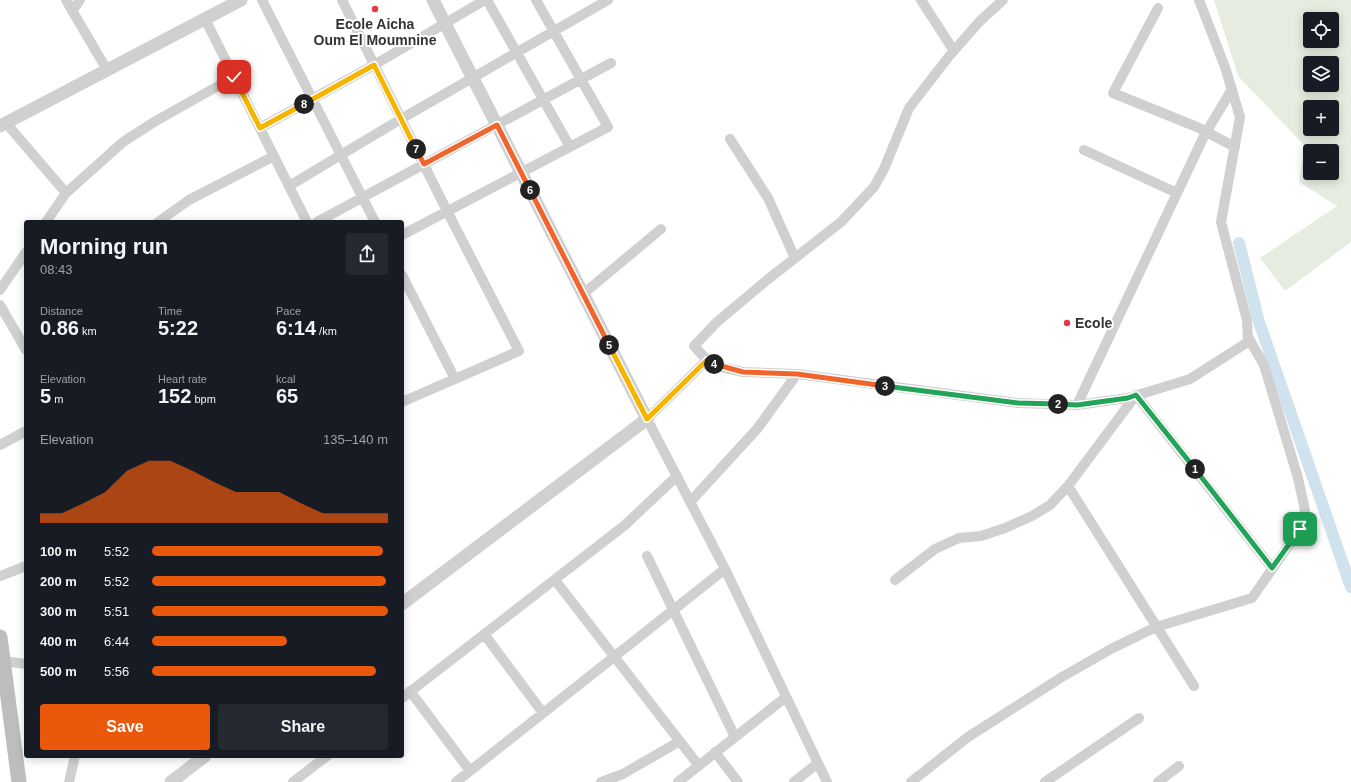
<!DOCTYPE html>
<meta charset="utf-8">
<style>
:root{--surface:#171b24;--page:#242831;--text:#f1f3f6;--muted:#9ea1a6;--accent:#ea580c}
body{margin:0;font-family:Helvetica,sans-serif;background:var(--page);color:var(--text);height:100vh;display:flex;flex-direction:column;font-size:15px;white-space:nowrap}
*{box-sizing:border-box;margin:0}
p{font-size:13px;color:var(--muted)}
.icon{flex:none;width:22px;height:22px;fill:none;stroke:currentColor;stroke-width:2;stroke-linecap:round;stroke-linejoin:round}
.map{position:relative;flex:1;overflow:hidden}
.panel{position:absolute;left:24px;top:220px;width:380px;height:538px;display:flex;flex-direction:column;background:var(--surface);border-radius:4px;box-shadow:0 2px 10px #0003}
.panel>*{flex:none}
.fabs{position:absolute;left:1303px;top:12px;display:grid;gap:8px}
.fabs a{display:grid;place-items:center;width:36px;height:36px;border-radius:4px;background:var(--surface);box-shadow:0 2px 10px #0003;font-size:20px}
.pin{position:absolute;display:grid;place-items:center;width:34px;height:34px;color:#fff;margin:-17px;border-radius:8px;box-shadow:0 2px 6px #0006}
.km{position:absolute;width:20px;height:20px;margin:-10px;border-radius:50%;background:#222;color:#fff;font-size:11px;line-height:20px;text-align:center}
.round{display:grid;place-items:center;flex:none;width:42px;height:42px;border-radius:4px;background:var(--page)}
.summary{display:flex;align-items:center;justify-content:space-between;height:68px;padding:0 16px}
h1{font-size:22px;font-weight:700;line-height:30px}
.figures{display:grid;grid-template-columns:repeat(3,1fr);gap:6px;height:68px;padding:4px 16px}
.figures div{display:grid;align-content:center}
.figures b{font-size:20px;font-weight:700}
.figures small{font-size:11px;font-weight:400}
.figures p{font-size:11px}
.chart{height:112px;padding:8px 16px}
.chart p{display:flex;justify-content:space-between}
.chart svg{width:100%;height:72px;margin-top:4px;fill:var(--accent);opacity:.7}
.cta{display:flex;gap:8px;margin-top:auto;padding:8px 16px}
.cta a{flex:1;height:46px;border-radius:4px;background:var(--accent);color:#fff;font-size:16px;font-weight:700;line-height:46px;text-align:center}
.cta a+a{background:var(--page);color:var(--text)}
ul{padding:0 16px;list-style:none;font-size:13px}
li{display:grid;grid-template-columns:64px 48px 1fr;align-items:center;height:30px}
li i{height:10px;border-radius:5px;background:var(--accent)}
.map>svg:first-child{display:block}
.green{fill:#e6ecdf;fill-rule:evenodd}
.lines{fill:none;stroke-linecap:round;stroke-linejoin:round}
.canal{stroke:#cfe2ee;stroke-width:12}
.minor{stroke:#d0d0d0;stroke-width:10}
.tertiary{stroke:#d0d0d0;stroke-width:13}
.secondary{stroke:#bdbdbd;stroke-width:15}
.split-1-casing{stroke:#fff;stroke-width:8}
.split-2-casing{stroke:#fff;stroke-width:8}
.split-3-casing{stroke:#fff;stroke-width:8}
.split-4-casing{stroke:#fff;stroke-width:8}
.split-5-casing{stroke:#fff;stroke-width:8}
.split-6-casing{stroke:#fff;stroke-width:8}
.split-7-casing{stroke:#fff;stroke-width:8}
.split-8-casing{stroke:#fff;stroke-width:8}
.split-9-casing{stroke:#fff;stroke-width:8}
.split-1{stroke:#22a559;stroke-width:5}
.split-2{stroke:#22a559;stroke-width:5}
.split-3{stroke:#22a559;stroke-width:5}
.split-4{stroke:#f0652b;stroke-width:5}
.split-5{stroke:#f5b400;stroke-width:5}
.split-6{stroke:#f0652b;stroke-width:5}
.split-7{stroke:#f0652b;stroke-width:5}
.split-8{stroke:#f5b400;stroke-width:5}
.split-9{stroke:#f5b400;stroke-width:5}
.poi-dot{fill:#e63946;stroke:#fff;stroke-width:1.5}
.labels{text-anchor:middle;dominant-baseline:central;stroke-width:4;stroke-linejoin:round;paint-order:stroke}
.poi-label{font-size:14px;font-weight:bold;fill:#333;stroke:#fff}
</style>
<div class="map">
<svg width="1351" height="782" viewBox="0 0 1351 782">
<rect width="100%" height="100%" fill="#fff"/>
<!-- green -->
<path class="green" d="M 1214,0 L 1351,0 L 1351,242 L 1285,291 L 1260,258 L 1337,206 L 1299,182 L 1305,146 L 1238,76 ZM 1310,19 L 1332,19 L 1332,41 L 1310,41 ZM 1310,63 L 1332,63 L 1332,85 L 1310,85 ZM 1310,107 L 1332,107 L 1332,129 L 1310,129 ZM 1310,151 L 1332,151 L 1332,173 L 1310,173 Z"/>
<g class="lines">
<!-- canal -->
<path class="canal" d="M 1239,243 L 1259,322 L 1351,587"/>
<!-- minor -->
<path class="minor" d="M 66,0 L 107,70
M 262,0 L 375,222
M 342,0 L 447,211 L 519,351 L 402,402
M 487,0 L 570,147
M 921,0 L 954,51
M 1003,0 L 980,21 L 950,55 L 909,108 L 884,169 L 874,187 L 841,222 L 767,280 L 717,322 L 694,346 L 707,360 L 721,367 L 743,372 L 797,374 L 1018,403 L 1077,405 L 1128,398 L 1190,379 L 1248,342 L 1247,320 L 1221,222 L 1240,117 L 1225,67 L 1199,0
M 1158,8 L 1113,93 L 1197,127 L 1235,147
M 72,11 L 80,0
M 205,19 L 307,222
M 6,123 L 66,193 L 123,142 L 154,122 L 234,77
M 260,128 L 374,65 L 485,0
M 730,139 L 768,198 L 795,258
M 1084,150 L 1177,193
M 289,186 L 401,119 L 608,0
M 46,222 L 66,193
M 158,222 L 189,200 L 274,156
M 317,222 L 611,63
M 402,235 L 608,127 L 536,0
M 402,275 L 455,379
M 0,290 L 26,252
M 583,294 L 661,229
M 0,305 L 26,350
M 707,360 L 647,419 L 725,569 L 827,782
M 1077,405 L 1204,136 L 1232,89
M 0,445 L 26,431
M 1068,486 L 1194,686
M 690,502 L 757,429 L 797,374
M 647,556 L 735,737
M 0,576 L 26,566
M 555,580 L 699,766
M 895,580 L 935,549 L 959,538 L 981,536 L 1005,528 L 1032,516 L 1050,505 L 1068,486 L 1136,395 L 1272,568
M 484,634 L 543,713
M 0,662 L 3,661 L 26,664
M 410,691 L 470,771
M 402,698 L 625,525 L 677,476
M 715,752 L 738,782
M 69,782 L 75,756
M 293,782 L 327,756
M 456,782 L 725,569
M 601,782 L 623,774 L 680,741
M 678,782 L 786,697
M 794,782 L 818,763
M 911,782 L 968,737 L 1062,677 L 1111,649 L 1156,627 L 1252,598 L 1300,529 L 1305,510 L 1298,478 L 1264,365 L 1248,337
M 1045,782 L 1139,718
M 1158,782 L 1179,766"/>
<!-- tertiary -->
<path class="tertiary" d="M 0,126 L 241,0
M 402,604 L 647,419 L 433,0
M 171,782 L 205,756"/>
<!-- secondary -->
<path class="secondary" d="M 0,637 L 19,782"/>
</g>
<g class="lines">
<!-- split-1 casing -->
<g class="split-1-casing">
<path id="split-1" d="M 1195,469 L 1272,568 L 1300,529"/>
</g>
<!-- split-2 casing -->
<g class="split-2-casing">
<path id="split-2" d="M 1058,404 L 1077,405 L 1128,398 L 1136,395 L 1195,469"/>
</g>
<!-- split-3 casing -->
<g class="split-3-casing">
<path id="split-3" d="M 885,386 L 1018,403 L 1058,404"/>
</g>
<!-- split-4 casing -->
<g class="split-4-casing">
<path id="split-4" d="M 714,364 L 743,372 L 797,374 L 885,386"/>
</g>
<!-- split-5 casing -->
<g class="split-5-casing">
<path id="split-5" d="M 609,345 L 647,419 L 707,360 L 714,364"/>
</g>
<!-- split-6 casing -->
<g class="split-6-casing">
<path id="split-6" d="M 530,190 L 609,345"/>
</g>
<!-- split-7 casing -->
<g class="split-7-casing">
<path id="split-7" d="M 416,149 L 424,164 L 497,125 L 530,190"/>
</g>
<!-- split-8 casing -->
<g class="split-8-casing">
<path id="split-8" d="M 304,104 L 374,65 L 416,149"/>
</g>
<!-- split-9 casing -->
<g class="split-9-casing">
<path id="split-9" d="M 234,77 L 260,128 L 304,104"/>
</g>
<!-- split-1 -->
<use href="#split-1" class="split-1"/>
<!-- split-2 -->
<use href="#split-2" class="split-2"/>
<!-- split-3 -->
<use href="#split-3" class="split-3"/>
<!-- split-4 -->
<use href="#split-4" class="split-4"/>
<!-- split-5 -->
<use href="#split-5" class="split-5"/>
<!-- split-6 -->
<use href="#split-6" class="split-6"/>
<!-- split-7 -->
<use href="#split-7" class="split-7"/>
<!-- split-8 -->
<use href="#split-8" class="split-8"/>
<!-- split-9 -->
<use href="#split-9" class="split-9"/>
</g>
<!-- markers -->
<g class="poi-dot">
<circle cx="375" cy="9" r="4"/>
<circle cx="1067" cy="323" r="4"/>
</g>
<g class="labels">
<!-- poi labels -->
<g class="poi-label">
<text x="375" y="24">Ecole Aicha<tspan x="375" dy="16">Oum El Moumnine</tspan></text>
<text x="1075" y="323" text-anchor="start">Ecole</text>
</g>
</g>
</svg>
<div class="fabs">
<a><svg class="icon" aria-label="locate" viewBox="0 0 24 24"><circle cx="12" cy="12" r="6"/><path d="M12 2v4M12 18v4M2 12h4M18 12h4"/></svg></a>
<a><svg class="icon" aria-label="layers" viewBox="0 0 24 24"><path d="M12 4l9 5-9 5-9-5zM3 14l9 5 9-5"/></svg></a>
<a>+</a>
<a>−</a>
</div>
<div class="pin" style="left:1300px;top:529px;background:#1e9e55"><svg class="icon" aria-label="arrive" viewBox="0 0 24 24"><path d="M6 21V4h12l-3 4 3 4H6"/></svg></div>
<div class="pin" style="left:234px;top:77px;background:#d93025"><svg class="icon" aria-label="check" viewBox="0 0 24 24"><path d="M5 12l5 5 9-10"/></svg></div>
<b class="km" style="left:1195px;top:469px">1</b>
<b class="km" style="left:1058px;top:404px">2</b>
<b class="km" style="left:885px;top:386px">3</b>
<b class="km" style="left:714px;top:364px">4</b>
<b class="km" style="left:609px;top:345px">5</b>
<b class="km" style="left:530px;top:190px">6</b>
<b class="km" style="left:416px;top:149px">7</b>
<b class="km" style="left:304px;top:104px">8</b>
<section class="panel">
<div class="summary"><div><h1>Morning run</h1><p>08:43</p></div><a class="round"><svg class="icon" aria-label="share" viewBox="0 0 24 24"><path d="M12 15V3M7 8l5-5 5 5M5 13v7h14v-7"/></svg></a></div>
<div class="figures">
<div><p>Distance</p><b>0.86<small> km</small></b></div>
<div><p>Time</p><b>5:22</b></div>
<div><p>Pace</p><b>6:14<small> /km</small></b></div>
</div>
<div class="figures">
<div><p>Elevation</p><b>5<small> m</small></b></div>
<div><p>Heart rate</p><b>152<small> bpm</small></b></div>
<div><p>kcal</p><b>65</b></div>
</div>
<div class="chart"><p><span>Elevation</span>135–140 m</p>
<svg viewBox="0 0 160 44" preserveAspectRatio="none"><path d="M0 44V38L10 38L20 32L30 25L40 12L50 6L60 6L70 12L80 19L90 25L100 25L110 25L120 32L130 38L140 38L150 38L160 38V44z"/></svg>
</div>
<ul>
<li><b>100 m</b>5:52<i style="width:98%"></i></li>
<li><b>200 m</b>5:52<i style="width:99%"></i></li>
<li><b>300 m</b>5:51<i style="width:100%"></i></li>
<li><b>400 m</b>6:44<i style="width:57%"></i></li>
<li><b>500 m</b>5:56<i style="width:95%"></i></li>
</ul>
<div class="cta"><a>Save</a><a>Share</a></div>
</section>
</div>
